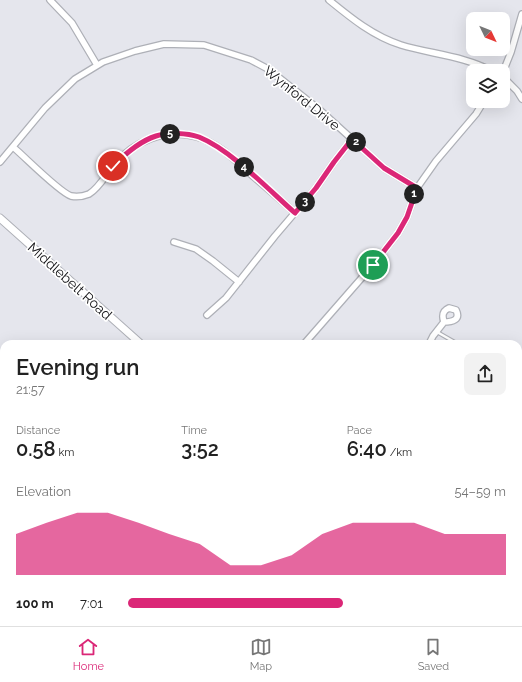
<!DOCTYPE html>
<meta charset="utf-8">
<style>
:root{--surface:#fff;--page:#f2f2f2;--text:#222;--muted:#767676;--line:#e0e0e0;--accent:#db2777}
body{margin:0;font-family:Raleway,sans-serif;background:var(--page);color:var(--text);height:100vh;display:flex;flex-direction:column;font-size:15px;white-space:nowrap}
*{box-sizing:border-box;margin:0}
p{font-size:13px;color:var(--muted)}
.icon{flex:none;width:22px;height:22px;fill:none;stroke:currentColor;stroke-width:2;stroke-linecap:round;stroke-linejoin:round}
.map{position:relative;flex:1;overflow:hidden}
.details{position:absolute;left:0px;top:340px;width:522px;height:286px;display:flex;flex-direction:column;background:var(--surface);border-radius:12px 12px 0 0;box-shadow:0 4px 16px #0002}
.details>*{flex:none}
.needle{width:26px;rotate:133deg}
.controls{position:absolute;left:466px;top:12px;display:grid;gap:8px}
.controls a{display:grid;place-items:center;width:44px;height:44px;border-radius:8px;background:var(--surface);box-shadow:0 4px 16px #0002;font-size:20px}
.pin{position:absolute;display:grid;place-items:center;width:34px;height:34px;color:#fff;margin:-17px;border:2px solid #fff;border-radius:50%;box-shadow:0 1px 4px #0007}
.km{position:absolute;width:20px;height:20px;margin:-10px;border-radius:50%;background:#222;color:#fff;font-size:11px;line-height:20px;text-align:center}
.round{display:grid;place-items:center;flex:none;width:42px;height:42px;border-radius:8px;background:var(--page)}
.headline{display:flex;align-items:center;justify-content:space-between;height:68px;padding:0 16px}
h1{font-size:22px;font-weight:600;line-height:30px}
.figures{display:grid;grid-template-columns:repeat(3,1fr);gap:6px;height:68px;padding:4px 16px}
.figures div{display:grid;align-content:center}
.figures b{font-size:20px;font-weight:600}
.figures small{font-size:11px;font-weight:400}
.figures p{font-size:11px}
.chart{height:112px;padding:8px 16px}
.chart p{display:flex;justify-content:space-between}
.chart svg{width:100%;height:72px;margin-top:4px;fill:var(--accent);opacity:.7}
ul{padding:0 16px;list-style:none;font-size:13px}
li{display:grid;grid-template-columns:64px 48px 1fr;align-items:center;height:30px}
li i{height:10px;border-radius:5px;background:var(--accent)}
.dock{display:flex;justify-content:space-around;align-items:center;height:56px;border-top:1px solid var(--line);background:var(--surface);font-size:11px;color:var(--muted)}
.dock a{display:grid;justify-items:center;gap:2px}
.dock .active{color:var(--accent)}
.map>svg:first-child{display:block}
.green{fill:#afc9b4}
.water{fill:#8aa6c3}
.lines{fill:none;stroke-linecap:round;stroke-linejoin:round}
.stream{stroke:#8aa6c3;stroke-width:1.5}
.service-casing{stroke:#aeb0b7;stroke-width:4.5}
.minor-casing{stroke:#aeb0b7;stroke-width:8}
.tertiary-casing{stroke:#aeb0b7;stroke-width:9}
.path{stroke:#9d9ea3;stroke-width:1;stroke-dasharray:3 2;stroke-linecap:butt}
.service{stroke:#fff;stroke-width:2.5}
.minor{stroke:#fff;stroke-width:5.5}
.tertiary{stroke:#fff;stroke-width:7}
.route-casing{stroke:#fff;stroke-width:8}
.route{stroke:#db2777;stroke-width:5}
.labels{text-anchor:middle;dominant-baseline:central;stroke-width:3.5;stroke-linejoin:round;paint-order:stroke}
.street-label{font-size:14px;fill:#101013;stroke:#fff}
</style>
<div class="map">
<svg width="522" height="626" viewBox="0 0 522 626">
<rect width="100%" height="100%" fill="#e5e6ed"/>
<!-- green -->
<path class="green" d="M 78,622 L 231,622 L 227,626 L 75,626 Z
M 233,622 L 314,622 L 319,626 L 229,626 Z"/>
<!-- water -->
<path class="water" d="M 15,622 L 55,622 L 52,626 L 19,626 Z"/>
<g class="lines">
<!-- stream -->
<path class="stream" d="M 518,562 L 522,562
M 103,622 L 106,626
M 277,622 L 287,626
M 299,622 L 304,626
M 373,622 L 375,626
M 426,622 L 430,626
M 84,626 L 85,622
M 135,626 L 136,622 L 162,626
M 269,626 L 275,622"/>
<!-- service casing -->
<g class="service-casing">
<path id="service" d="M 437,332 L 458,344"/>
</g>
<!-- minor casing -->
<g class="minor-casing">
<path id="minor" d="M 50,0 L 72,23 L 97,65
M 329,0 C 351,18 373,36 401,45 C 431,54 464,56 492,71
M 503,72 L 511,52 L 522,14
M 503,77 L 517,91 L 522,99
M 13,147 C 24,156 59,192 71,196 C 76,197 84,196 89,194 C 99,188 106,175 113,166 C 133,141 165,128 197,137 C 219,143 237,162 254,177 C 268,189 282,201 295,213
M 0,162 L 45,108 L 75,79 L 103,62 L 135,51 L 164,44 L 204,45 L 251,60 L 268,69 L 321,111 L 384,168 L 417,188
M 174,242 L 196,249 L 213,261 L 239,282
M 449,308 L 456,310 C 461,320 452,322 444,322 C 442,316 442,311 449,308 Z
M 207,315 L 226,298 L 275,236 L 316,188 L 334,162 L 352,139
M 304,344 L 373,265 L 398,233 L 407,217 L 417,188 L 436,161 L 476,114 L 484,101
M 429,344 L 433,336 L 444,322
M 518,383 L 522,379
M 518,487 L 522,487"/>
</g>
<!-- tertiary casing -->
<g class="tertiary-casing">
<path id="tertiary" d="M 0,218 L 141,344
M 462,622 L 466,626"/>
</g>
<!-- path -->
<path class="path" d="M 0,480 L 4,474
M 13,622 L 16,626
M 360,622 L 366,626
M 55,626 L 58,622
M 317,626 L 319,622
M 335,626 L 337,626
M 351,626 L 355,623 L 361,623"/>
<!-- service -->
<use href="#service" class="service"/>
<!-- minor -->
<use href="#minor" class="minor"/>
<!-- tertiary -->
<use href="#tertiary" class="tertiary"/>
</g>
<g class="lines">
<!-- route casing -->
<g class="route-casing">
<path id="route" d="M 113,166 C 125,154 140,141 156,136 C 168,132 187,133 199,137 C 231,150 269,190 295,213 L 316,188 L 334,162 L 352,139 L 384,168 L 417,188 L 407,217 L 398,233 L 373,265"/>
</g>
<!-- route -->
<use href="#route" class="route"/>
</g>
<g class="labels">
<!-- street labels -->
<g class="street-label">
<text transform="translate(302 98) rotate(39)">Wynford Drive</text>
<text transform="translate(70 281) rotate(42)">Middlebelt Road</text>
</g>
</g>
</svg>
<div class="controls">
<a><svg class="needle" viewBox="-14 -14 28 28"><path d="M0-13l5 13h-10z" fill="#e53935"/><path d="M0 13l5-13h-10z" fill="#767676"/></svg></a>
<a><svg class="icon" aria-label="layers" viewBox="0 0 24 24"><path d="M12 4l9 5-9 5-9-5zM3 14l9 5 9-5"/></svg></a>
</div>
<div class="pin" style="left:373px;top:265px;background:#1e9e55"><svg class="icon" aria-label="arrive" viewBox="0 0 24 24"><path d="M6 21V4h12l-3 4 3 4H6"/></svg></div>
<div class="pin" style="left:113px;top:166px;background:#d93025"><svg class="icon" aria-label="check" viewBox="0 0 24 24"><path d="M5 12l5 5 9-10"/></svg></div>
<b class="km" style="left:414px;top:194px">1</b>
<b class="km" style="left:356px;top:142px">2</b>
<b class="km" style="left:305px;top:202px">3</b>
<b class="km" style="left:244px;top:167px">4</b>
<b class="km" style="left:170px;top:134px">5</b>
<section class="details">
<div class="headline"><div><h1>Evening run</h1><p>21:57</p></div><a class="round"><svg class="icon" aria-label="share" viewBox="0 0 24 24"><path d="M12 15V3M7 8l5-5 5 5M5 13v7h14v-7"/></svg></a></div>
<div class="figures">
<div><p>Distance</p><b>0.58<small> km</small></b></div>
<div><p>Time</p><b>3:52</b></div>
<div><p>Pace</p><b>6:40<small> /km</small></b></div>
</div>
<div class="chart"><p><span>Elevation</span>54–59 m</p>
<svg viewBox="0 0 160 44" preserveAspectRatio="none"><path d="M0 44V19L10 12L20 6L30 6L40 12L50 19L60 25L70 38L80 38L90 32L100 19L110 12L120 12L130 12L140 19L150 19L160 19V44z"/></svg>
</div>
<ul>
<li><b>100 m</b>7:01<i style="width:57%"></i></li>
</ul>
</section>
</div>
<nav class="dock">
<a class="active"><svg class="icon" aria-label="home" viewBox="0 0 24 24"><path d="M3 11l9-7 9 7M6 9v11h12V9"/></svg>Home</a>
<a><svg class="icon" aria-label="map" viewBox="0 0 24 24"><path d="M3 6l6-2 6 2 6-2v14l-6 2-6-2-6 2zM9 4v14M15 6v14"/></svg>Map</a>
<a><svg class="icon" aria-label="saved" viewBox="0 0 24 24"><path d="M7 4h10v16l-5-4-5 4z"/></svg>Saved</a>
</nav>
